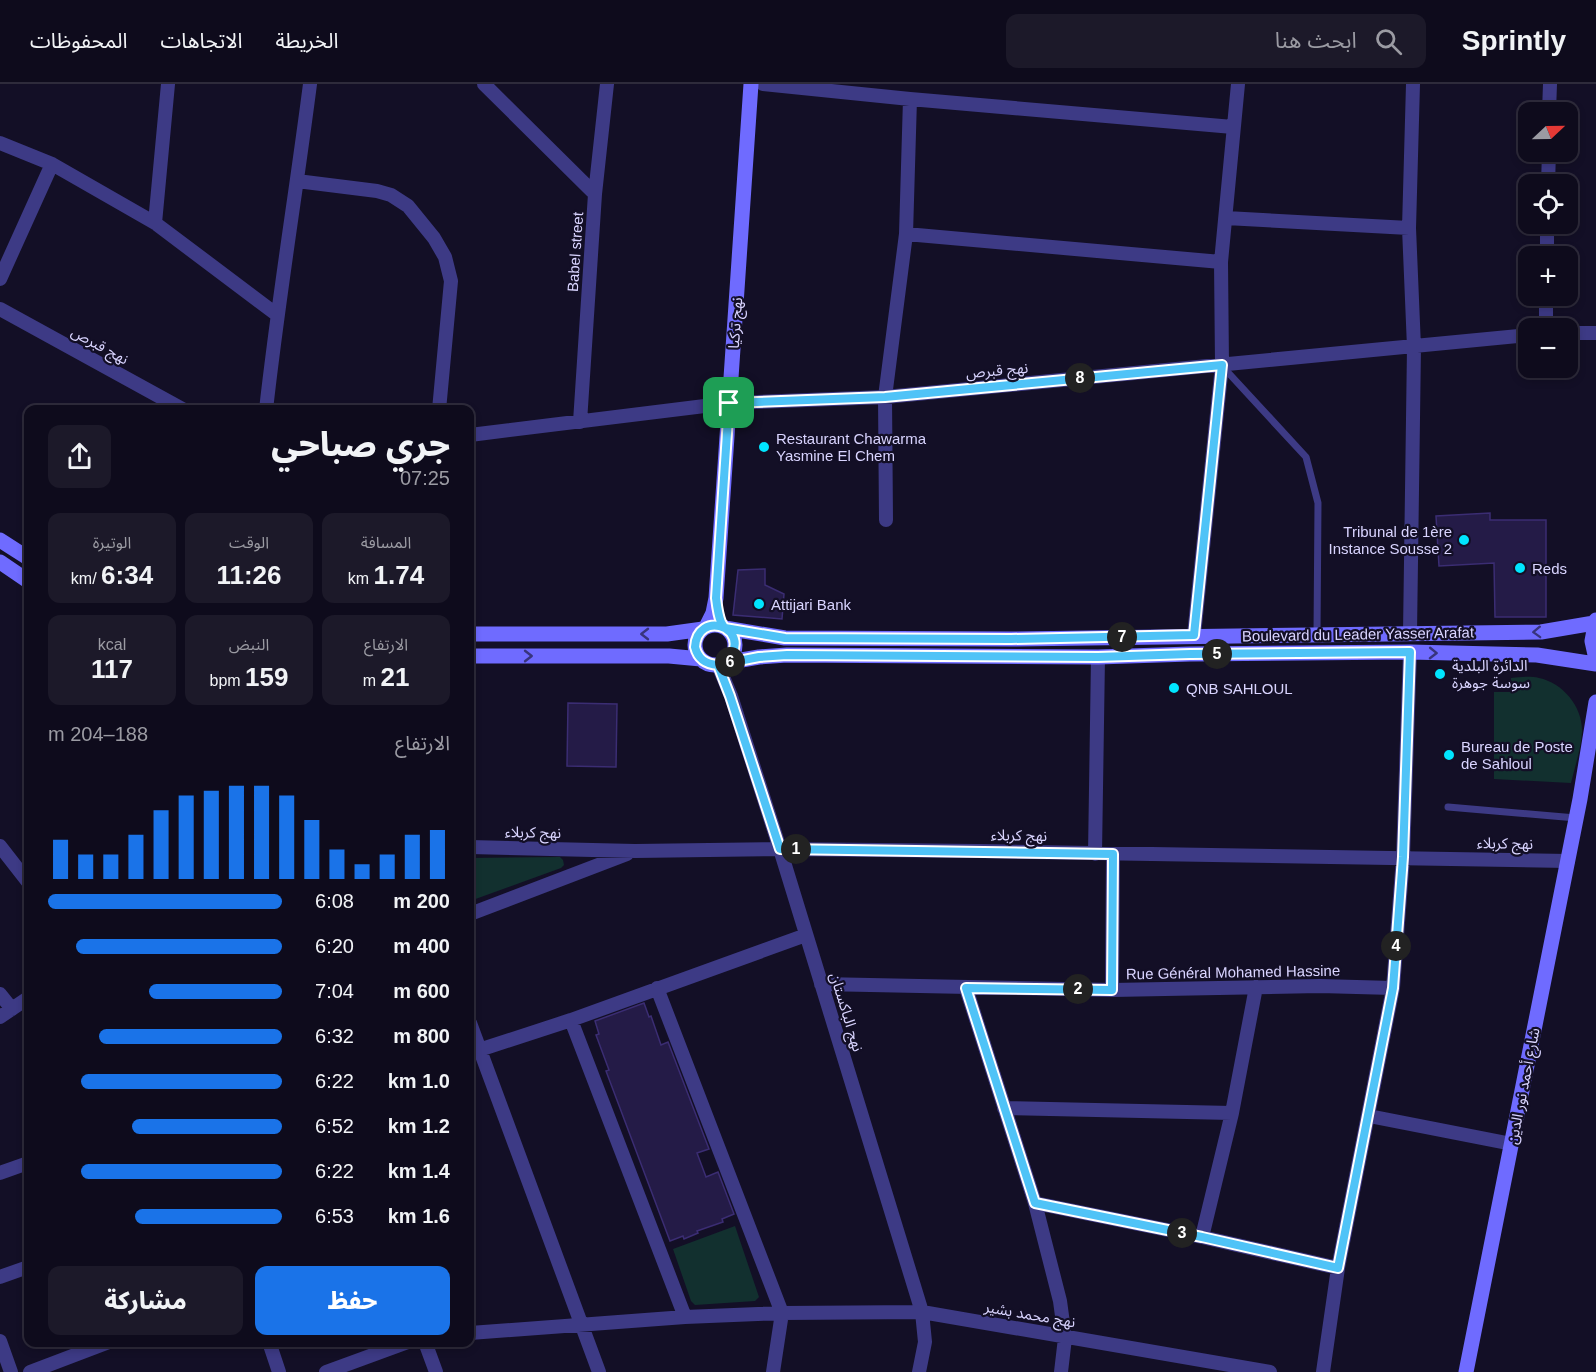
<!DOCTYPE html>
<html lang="ar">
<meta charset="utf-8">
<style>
:root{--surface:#0e0b1c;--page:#1c1929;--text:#f1f3f6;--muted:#9b9ba3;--line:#2e2b3b;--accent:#1a73e8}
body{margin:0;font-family:Helvetica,"Noto Sans Arabic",sans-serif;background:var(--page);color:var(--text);direction:rtl;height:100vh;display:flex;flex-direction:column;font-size:22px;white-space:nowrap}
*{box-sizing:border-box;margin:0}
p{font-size:20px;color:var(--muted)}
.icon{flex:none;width:33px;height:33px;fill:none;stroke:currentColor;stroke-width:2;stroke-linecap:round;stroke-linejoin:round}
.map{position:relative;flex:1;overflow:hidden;direction:ltr}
.side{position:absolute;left:24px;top:321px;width:450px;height:942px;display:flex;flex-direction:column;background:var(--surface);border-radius:12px;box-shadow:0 3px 9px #0003,0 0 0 2px var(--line);direction:rtl}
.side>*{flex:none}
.needle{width:39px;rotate:68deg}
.fabs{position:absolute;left:1518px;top:18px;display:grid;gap:12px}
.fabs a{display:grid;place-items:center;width:60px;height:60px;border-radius:12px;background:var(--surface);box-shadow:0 3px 9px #0003,0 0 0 2px var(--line);font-size:30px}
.pin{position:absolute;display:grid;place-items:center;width:51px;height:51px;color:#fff;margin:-26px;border-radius:12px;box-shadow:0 3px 9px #0006}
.km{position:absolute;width:30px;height:30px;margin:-15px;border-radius:50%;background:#222;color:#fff;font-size:16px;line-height:30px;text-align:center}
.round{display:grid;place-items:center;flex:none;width:63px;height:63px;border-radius:12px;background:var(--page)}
.headline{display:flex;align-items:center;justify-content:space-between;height:102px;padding:0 24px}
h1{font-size:33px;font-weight:800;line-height:45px}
.stats{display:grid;grid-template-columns:repeat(3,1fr);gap:9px;height:102px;padding:6px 24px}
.stats div{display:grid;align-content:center;border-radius:12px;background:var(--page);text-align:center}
.stats b{font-size:26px;font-weight:800}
.stats small{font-size:16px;font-weight:400}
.stats p{font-size:16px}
.chart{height:168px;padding:12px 24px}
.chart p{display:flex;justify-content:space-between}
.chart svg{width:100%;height:108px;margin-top:6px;stroke:var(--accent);stroke-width:6}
.cta{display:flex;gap:12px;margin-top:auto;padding:12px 24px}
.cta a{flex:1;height:69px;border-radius:12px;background:var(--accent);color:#fff;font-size:24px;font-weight:800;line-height:69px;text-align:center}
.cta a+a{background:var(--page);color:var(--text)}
ul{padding:0 24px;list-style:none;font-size:20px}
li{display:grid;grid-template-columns:96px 72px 1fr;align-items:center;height:45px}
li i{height:15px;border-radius:8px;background:var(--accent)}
header{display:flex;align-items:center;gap:36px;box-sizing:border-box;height:84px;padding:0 30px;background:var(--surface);border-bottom:2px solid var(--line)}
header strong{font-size:28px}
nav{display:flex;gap:33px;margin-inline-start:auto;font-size:21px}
.search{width:420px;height:54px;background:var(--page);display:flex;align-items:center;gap:15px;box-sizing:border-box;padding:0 21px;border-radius:12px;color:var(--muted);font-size:22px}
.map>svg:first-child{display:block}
.green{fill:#12302f}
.building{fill:#241b47;stroke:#3b2d73;stroke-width:1.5}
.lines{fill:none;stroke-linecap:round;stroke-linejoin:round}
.lane{stroke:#3d3a85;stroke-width:7}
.street{stroke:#3d3a85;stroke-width:14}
.secondary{stroke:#6f6bff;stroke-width:15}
.oneway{stroke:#38347d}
.route-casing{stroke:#fff;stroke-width:12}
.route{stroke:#4fc3f7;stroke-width:8}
.poi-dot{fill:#00e5ff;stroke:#130f26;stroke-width:2}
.labels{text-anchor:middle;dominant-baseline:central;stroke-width:4.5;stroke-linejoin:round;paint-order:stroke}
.street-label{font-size:15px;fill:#d9d4ff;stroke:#130f26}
.poi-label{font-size:15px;fill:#d9d4ff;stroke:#130f26;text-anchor:start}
</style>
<header>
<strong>Sprintly</strong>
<div class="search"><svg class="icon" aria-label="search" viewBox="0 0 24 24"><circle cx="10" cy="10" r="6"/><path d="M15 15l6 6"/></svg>ابحث هنا</div>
<nav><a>الخريطة</a><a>الاتجاهات</a><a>المحفوظات</a></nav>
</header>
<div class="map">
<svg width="1596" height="1288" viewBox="0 0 1596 1288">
<rect width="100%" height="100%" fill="#130f26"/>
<!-- green -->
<path class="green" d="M 1511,594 C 1520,593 1530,592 1539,594 C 1563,599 1583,623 1582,648 C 1581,665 1575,682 1571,699 L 1494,695 L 1494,608 L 1511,608 Z
M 560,773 L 563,776 L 564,781 L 561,784 L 470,817 L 470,774 Z
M 735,1142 L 759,1213 L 755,1217 L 695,1221 L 691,1217 L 673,1165 Z"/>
<!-- building -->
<path class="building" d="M 1490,429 L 1490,436 L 1546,436 L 1546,533 L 1495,533 L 1494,479 L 1439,482 L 1436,432 Z
M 765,485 L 765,501 L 784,510 L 782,535 L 733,531 L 738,486 Z
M 568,619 L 617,620 L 616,683 L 567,682 Z
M 644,919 L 649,933 L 651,932 L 661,961 L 668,958 L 709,1065 L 697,1069 L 706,1093 L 718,1088 L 734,1130 L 722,1135 L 723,1138 L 697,1147 L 698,1149 L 684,1155 L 683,1152 L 670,1157 L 606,987 L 609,986 L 596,951 L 599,950 L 595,937 Z"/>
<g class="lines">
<!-- lane -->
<path class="lane" d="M 1223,283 L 1306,373 L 1318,419 L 1317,550
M 1448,723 L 1576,734"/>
<!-- street -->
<path class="street" d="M 484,0 L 595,110
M 763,0 L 910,15 L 1233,43
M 1549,28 L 1550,0
M 0,59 L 52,80 L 155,139 L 276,230
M 297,97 L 377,107 L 391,111 L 408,122 L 434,154 L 445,173 L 451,197 L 439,326
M 1548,100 L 1549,68
M 1226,134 L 1409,144
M 155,139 L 168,0
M 906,150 L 1221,178
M 1547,172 L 1547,140
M 0,195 L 52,80
M 0,225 L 184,326
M 1546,244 L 1546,212
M 1568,249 L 1596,249
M 266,326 C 278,217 296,109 310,0
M 580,338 L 595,110 L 607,0
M 470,351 L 729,319 L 885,313 L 1528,251
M 886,436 L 885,313 L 906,150 L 910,15
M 1410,549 L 1414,263 L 1409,144 L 1413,0
M 1194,551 L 1222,281 L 1221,178 L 1238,0
M 718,581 L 731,612 L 780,765 L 922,1228 L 925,1258 L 919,1288
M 0,762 L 28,798
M 470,763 L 635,767 L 780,765 L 978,767 L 1568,777
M 1095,770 L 1098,573
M 470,830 L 627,770
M 821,900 L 1112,906 L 1320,902 L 1393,904
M 657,904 L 782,1229 L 773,1288
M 966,904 L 1035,1119 L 1060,1217 L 1065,1254 L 1061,1288
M 1112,906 L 1113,770
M 0,910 L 12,925
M 0,933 L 28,914
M 571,936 L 685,1233
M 470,939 L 599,1288
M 479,966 L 571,936 L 806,851
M 1004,1024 L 1232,1029
M 1369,1032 L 1512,1060
M 0,1089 L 28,1079
M 1035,1119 L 1202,1153 L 1338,1184
M 1202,1153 L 1232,1029 L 1256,903
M 0,1193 L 28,1183
M 470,1249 L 685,1233 L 782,1229 L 922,1228 L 1270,1288
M 0,1257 L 11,1288
M 269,1258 L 279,1288
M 425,1258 L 436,1288
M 30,1288 L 109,1258
M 326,1288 L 408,1258
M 1323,1288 L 1338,1184 L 1393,904 L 1403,773 L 1410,568"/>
<!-- secondary -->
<path class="secondary" d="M 0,456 L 28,474
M 0,478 L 28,497
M 1596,536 L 1592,557 L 1596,575
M695 561a20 20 0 1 1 40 0a20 20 0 1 1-40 0Z
M 706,543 L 713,529 L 716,514 L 751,0
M 725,544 L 785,554 L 1011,555 L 1541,548 L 1594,539
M 470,550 L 667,550 L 703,545
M 470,572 L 669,572 L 701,575
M 724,579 L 759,573 L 787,571 L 1098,573 L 1190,570 L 1410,568 L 1537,571 L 1596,580
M 1466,1288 L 1580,715 L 1596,618"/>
</g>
<!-- one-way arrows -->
<defs><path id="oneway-chevron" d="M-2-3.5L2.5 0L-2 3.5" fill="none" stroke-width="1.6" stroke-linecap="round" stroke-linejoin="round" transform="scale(1.5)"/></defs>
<g class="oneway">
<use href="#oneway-chevron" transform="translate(1537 548) rotate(178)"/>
<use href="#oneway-chevron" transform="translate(645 550) rotate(-180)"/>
<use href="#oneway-chevron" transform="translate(1433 569) rotate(1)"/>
<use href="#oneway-chevron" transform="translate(528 572)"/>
</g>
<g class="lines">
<!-- route casing -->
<g class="route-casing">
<path id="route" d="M 729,319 L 716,514 C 717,522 718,531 721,538 C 723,544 727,545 731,549 C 740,562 731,576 718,581 L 730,612 L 780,765 L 1113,770 L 1112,906 L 966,904 L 1035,1119 L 1202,1153 L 1338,1184 L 1393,904 L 1403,773 L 1410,568 L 1190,570 L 1098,573 L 787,571 L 759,573 L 718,581 C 705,580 698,575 695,563 C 696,546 709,537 725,544 L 785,554 L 1011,555 L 1194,551 L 1222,281 L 885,313 L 729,319"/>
</g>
<!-- route -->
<use href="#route" class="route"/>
</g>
<!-- markers -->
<g class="poi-dot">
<circle cx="764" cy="363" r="6"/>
<circle cx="1464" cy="456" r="6"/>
<circle cx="1520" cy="484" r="6"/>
<circle cx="759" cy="520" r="6"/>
<circle cx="1440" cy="590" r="6"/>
<circle cx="1174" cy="604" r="6"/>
<circle cx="1449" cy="671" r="6"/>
</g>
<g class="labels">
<!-- street labels -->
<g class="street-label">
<text transform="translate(575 168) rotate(-86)">Babel street</text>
<text transform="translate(735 239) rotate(-86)">نهج تركيا</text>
<text transform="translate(100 261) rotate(29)">نهج قبرص</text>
<text transform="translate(997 286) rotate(-5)">نهج قبرص</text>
<text transform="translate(1358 550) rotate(-1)">Boulevard du Leader Yasser Arafat</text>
<text transform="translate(533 748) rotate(1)">نهج كربلاء</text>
<text transform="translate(1019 751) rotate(1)">نهج كربلاء</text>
<text transform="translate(1505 759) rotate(1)">نهج كربلاء</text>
<text transform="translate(1233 888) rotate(-1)">Rue Général Mohamed Hassine</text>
<text transform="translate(847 928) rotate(73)">نهج الباكستان</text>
<text transform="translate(1523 1002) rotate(-79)">شارع أحمد نور الدين</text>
<text transform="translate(1030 1230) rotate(10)">نهج محمد بشير</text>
</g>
<!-- poi labels -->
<g class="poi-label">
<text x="776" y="354">Restaurant Chawarma<tspan x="776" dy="17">Yasmine El Chem</tspan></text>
<text x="1452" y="447" text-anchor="end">Tribunal de 1ère<tspan x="1452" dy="17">Instance Sousse 2</tspan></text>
<text x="1532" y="484">Reds</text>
<text x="771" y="520">Attijari Bank</text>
<text x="1452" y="581">الدائرة البلدية<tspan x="1452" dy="17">سوسة جوهرة</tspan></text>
<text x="1186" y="604">QNB SAHLOUL</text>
<text x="1461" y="662">Bureau de Poste<tspan x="1461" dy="17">de Sahloul</tspan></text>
</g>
</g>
</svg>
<div class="fabs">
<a><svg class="needle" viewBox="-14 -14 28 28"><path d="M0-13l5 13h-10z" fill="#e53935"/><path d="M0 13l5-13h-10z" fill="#9b9ba3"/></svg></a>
<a><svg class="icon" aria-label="locate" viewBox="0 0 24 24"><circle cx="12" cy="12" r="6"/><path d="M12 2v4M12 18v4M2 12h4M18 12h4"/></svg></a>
<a>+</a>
<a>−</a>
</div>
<div class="pin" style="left:729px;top:319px;background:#1e9e55"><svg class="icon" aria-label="arrive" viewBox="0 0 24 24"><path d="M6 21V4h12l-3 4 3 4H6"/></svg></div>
<b class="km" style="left:796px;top:765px">1</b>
<b class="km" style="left:1078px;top:905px">2</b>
<b class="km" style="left:1182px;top:1149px">3</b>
<b class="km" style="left:1396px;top:862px">4</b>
<b class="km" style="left:1217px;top:570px">5</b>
<b class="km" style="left:730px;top:578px">6</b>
<b class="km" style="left:1122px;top:553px">7</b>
<b class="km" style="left:1080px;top:294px">8</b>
<section class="side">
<div class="headline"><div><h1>جري صباحي</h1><p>07:25</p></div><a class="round"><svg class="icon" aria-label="share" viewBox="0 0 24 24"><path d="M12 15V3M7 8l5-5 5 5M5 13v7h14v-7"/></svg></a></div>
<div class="stats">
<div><p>المسافة</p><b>1.74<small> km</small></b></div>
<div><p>الوقت</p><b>11:26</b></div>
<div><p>الوتيرة</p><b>6:34<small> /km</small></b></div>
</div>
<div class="stats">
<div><p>الارتفاع</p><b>21<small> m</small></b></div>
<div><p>النبض</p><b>159<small> bpm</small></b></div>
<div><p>kcal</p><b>117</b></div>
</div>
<div class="chart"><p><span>الارتفاع</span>188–204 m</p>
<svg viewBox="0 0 160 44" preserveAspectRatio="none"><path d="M5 44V28M15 44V34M25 44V34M35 44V26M45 44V16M55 44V10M65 44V8M75 44V6M85 44V6M95 44V10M105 44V20M115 44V32M125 44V38M135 44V34M145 44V26M155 44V24"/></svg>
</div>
<ul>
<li><b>200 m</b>6:08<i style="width:100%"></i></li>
<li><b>400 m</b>6:20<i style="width:88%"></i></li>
<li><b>600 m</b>7:04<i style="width:57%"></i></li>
<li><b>800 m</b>6:32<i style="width:78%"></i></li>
<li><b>1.0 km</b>6:22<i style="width:86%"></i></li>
<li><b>1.2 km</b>6:52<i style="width:64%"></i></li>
<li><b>1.4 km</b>6:22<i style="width:86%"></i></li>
<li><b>1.6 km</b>6:53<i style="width:63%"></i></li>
</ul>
<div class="cta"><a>حفظ</a><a>مشاركة</a></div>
</section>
</div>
